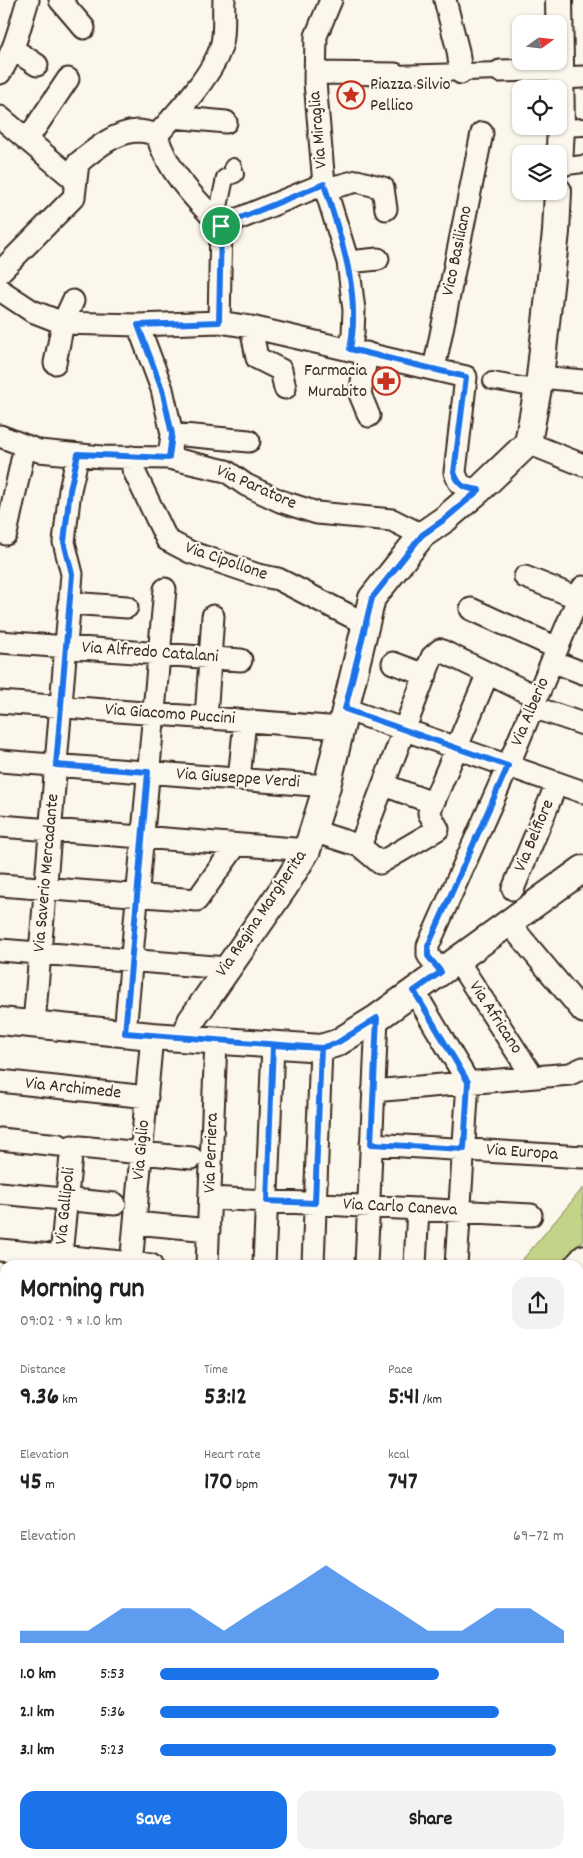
<!DOCTYPE html>
<meta charset="utf-8">
<style>
:root{--surface:#fff;--page:#f2f2f2;--text:#202124;--muted:#757577;--accent:#1a73e8}
body{margin:0;font-family:Dekko,sans-serif;background:var(--page);color:var(--text);height:100vh;display:flex;flex-direction:column;font-size:19px;white-space:nowrap}
*{box-sizing:border-box;margin:0}
p{font-size:16px;color:var(--muted)}
.icon{flex:none;width:28px;height:28px;fill:none;stroke:currentColor;stroke-width:2;stroke-linecap:round;stroke-linejoin:round}
.map{position:relative;flex:1;overflow:hidden}
.details{position:absolute;left:0px;top:1260px;width:584px;height:599px;display:flex;flex-direction:column;background:var(--surface);border-radius:15px 15px 0 0;box-shadow:0 1px 4px #0004}
.details>*{flex:none}
.needle{width:32px;rotate:75deg}
.tools{position:absolute;left:512px;top:15px;display:grid;gap:10px}
.tools a{display:grid;place-items:center;width:55px;height:55px;border-radius:10px;background:var(--surface);box-shadow:0 1px 4px #0004;font-size:25px}
.pin{position:absolute;display:grid;place-items:center;width:42px;height:42px;color:#fff;margin:-21px;border:2px solid #fff;border-radius:50%;box-shadow:0 1px 5px #0007}
.round{display:grid;place-items:center;flex:none;width:52px;height:52px;border-radius:15px;background:var(--page)}
.overview{display:flex;align-items:center;justify-content:space-between;height:85px;padding:0 20px}
h1{font-size:28px;font-weight:700;line-height:38px}
.figures{display:grid;grid-template-columns:repeat(3,1fr);gap:8px;height:85px;padding:5px 20px}
.figures div{display:grid;align-content:center}
.figures b{font-size:25px;font-weight:700}
.figures small{font-size:14px;font-weight:400}
.figures p{font-size:14px}
.chart{height:140px;padding:10px 20px}
.chart p{display:flex;justify-content:space-between}
.chart svg{width:100%;height:90px;margin-top:5px;fill:var(--accent);opacity:.7}
.cta{display:flex;gap:10px;margin-top:auto;padding:10px 20px}
.cta a{flex:1;height:58px;border-radius:15px;background:var(--accent);color:#fff;font-size:20px;font-weight:700;line-height:58px;text-align:center}
.cta a+a{background:var(--page);color:var(--text)}
ul{padding:0 20px;list-style:none;font-size:16px}
li{display:grid;grid-template-columns:80px 60px 1fr;align-items:center;height:38px}
li i{height:12px;border-radius:6px;background:var(--accent)}
.map>svg:first-child{display:block}
.green{fill:#c3d387;stroke:#7f7e52}
.lines{fill:none;stroke-linecap:round;stroke-linejoin:round}
.pedestrian-casing{stroke:#3b2a1e;stroke-width:20}
.minor-casing{stroke:#3b2a1e;stroke-width:25}
.tertiary-casing{stroke:#3b2a1e;stroke-width:30}
.pedestrian{stroke:#fbf7ec;stroke-width:16}
.minor{stroke:#fbf7ec;stroke-width:21}
.tertiary{stroke:#fbf7ec;stroke-width:26}
.route-casing{stroke:#fff;stroke-width:10}
.route{stroke:#1a73e8;stroke-width:6}
.labels{text-anchor:middle;dominant-baseline:central;stroke-width:4.5;stroke-linejoin:round;paint-order:stroke}
.poi-label{font-size:18px;fill:#3b2a1e;stroke:#fbf7ec;text-anchor:start}
.street-label{font-size:18px;fill:#3b2a1e;stroke:#fbf7ec}
</style>
<div class="map">
<svg width="583" height="1858" viewBox="0 0 583 1858">
<rect width="100%" height="100%" fill="#fbf7ec"/>
<filter id="ink" filterUnits="userSpaceOnUse"><feTurbulence type="fractalNoise" baseFrequency=".02" numOctaves="2"/><feDisplacementMap in="SourceGraphic" scale="10" xChannelSelector="R" yChannelSelector="G"/><feConvolveMatrix kernelMatrix="1 2 1 2 8 2 1 2 1" color-interpolation-filters="sRGB"/></filter>
<g filter="url(#ink)">
<!-- green -->
<path class="green" d="M 583,1188 L 583,1241 L 563,1265 L 518,1265 Z
M 0,1512 L 5,1514 L 5,1546 L 0,1544 Z
M 50,1854 L 208,1854 L 211,1858 L 51,1858 Z"/>
<g class="lines">
<!-- pedestrian casing -->
<g class="pedestrian-casing">
<path id="pedestrian" d="M 395,74 L 500,71
M 561,128 L 583,127
M 559,167 L 583,164
M 210,215 L 220,202 L 225,178 L 235,174 L 233,167
M 492,381 L 538,389"/>
</g>
<!-- minor casing -->
<g class="minor-casing">
<path id="minor" d="M 60,0 L 84,28
M 331,0 L 316,36 L 315,82 L 324,184 L 348,262 L 354,310 L 353,334 L 350,349
M 445,0 L 458,51 L 461,73
M 13,49 L 37,65
M 500,71 L 559,69
M 0,73 C 15,51 20,25 28,0
M 315,73 L 395,74
M 559,78 L 583,77
M 0,117 L 76,181
M 173,117 L 226,122
M 157,135 C 166,170 196,200 221,226
M 27,140 L 68,79
M 326,189 L 357,181 L 383,188 L 386,209
M 348,262 L 378,259
M 0,272 L 74,197 L 78,163 C 95,149 115,132 137,131 C 143,131 151,133 157,135 C 177,113 216,71 222,43 C 225,30 223,13 224,0
M 0,290 L 32,311 L 63,323 L 138,325 L 219,322 L 251,327 L 466,377 L 455,472 C 459,487 464,488 479,490
M 219,322 L 221,226 L 324,184
M 138,325 L 162,389 L 172,434 L 169,458
M 251,327 L 257,358 L 281,370 L 285,388
M 367,353 L 360,394 L 369,416
M 55,363 L 63,323 L 73,301
M 434,369 L 482,133
M 540,377 L 583,381
M 172,434 L 249,441
M 0,436 L 39,451 L 102,457 L 169,458 L 226,471 L 246,485 L 280,501 L 317,513 L 392,520 L 422,535
M 528,443 L 583,465
M 132,457 L 133,469 L 167,540 L 190,552 L 258,575 L 278,579 L 366,624
M 6,534 L 25,446
M 525,577 L 578,598
M 69,603 L 127,607
M 471,609 L 557,648
M 0,642 L 241,660
M 552,661 L 583,673
M 393,663 L 426,675
M 0,702 L 341,728
M 533,707 L 583,724
M 345,709 L 583,792
M 206,718 L 213,616
M 0,761 L 327,786
M 239,779 L 245,721
M 384,785 L 433,803
M 0,826 L 307,850
M 313,831 L 360,846 L 380,863 L 438,829 L 429,813 L 488,673
M 360,846 L 432,657 L 440,650 L 537,697
M 0,885 L 197,900 L 236,845
M 513,889 L 557,783
M 508,922 L 583,1012
M 0,950 L 227,968
M 457,960 L 533,1077
M 441,972 L 428,955 L 428,946 L 508,766 L 583,587
M 414,991 L 468,1082 L 456,1265
M 34,1024 L 72,574 L 64,542 L 70,490 L 78,455
M 125,1033 L 165,589
M 0,1081 L 147,1097
M 373,1091 L 570,1074 L 583,1068
M 0,1139 L 59,1145
M 371,1144 L 583,1157
M 80,1147 L 192,1158
M 0,1193 L 115,1204
M 210,1198 L 531,1215
M 135,1223 L 209,1230
M 0,1250 L 151,1265
M 60,1265 L 72,1146
M 131,1265 L 152,1036
M 207,1265 L 216,1041
M 264,1265 L 273,1045
M 313,1265 L 321,1048
M 366,1265 L 377,1018
M 415,1265 L 418,1209
M 575,1265 L 583,1256
M 0,1393 L 5,1394
M 579,1480 L 583,1482
M 0,1507 L 5,1509
M 0,1561 L 5,1562
M 579,1607 L 583,1609
M 579,1693 L 583,1685
M 0,1709 L 5,1731
M 0,1792 L 5,1793
M 579,1816 L 583,1812
M 579,1848 L 583,1851
M 33,1854 L 34,1858
M 349,1854 L 353,1858
M 531,1858 L 536,1854"/>
</g>
<!-- tertiary casing -->
<g class="tertiary-casing">
<path id="tertiary" d="M 559,165 L 561,128 L 559,0
M 0,1021 L 152,1036 L 321,1048 L 337,1043 L 377,1018 L 583,869
M 185,1038 L 191,1021 L 285,886 L 307,850 L 327,786 L 372,598 L 422,535 L 445,519 L 479,490 L 528,443 L 540,377 L 556,232 L 558,191"/>
</g>
<!-- pedestrian -->
<use href="#pedestrian" class="pedestrian"/>
<!-- minor -->
<use href="#minor" class="minor"/>
<!-- tertiary -->
<use href="#tertiary" class="tertiary"/>
</g>
</g>
<g class="lines" filter="url(#ink)">
<!-- route casing -->
<g class="route-casing">
<path id="route" d="M 221,226 L 219,322 L 138,325 L 162,389 L 172,434 L 169,458 L 78,454 L 70,490 L 64,542 L 72,574 L 56,765 L 148,772 L 125,1033 L 321,1048 L 315,1203 L 267,1201 L 273,1045 L 321,1048 L 337,1043 L 377,1018 L 371,1144 L 464,1149 L 468,1082 L 414,991 L 441,972 L 428,956 L 428,946 L 508,766 L 345,709 L 372,598 L 422,535 L 445,519 L 479,490 C 464,488 459,487 454,472 L 466,377 L 350,349 C 361,293 341,237 324,184 L 221,226"/>
</g>
<!-- route -->
<use href="#route" class="route"/>
</g>
<!-- icons -->
<defs>
<g id="sight-ring" transform="scale(1.4375)"><circle r="9.5" fill="#fbf7ec" stroke="#c8321e" stroke-width="1.5"/><path d="M0-6L1.8-2.2L6-1.7L2.9 1.2L3.7 5.4L0 3.3L-3.7 5.4L-2.9 1.2L-6-1.7L-1.8-2.2Z" fill="#c8321e"/></g>
<g id="pharmacy-ring" transform="scale(1.4375)"><circle r="9.5" fill="#fbf7ec" stroke="#c8321e" stroke-width="1.5"/><path d="M-2-6h4v4h4v4h-4v4h-4v-4h-4v-4h4Z" fill="#c8321e"/></g>
</defs>
<g fill-rule="evenodd">
<use href="#sight-ring" x="351" y="95"/>
<use href="#pharmacy-ring" x="386" y="381"/>
</g>
<g class="labels">
<!-- poi labels -->
<g class="poi-label">
<text x="370" y="85">Piazza Silvio<tspan x="370" dy="21">Pellico</tspan></text>
<text x="367" y="371" text-anchor="end">Farmacia<tspan x="367" dy="21">Murabito</tspan></text>
</g>
<!-- street labels -->
<g class="street-label">
<text transform="translate(319 130) rotate(-95)">Via Miraglia</text>
<text transform="translate(458 251) rotate(-78)">Vico Basiliano</text>
<text transform="translate(256 488) rotate(24)">Via Paratore</text>
<text transform="translate(226 562) rotate(19)">Via Cipollone</text>
<text transform="translate(150 653) rotate(4)">Via Alfredo Catalani</text>
<text transform="translate(531 712) rotate(-67)">Via Alberio</text>
<text transform="translate(170 715) rotate(4)">Via Giacomo Puccini</text>
<text transform="translate(238 779) rotate(4)">Via Giuseppe Verdi</text>
<text transform="translate(535 836) rotate(-67)">Via Belfiore</text>
<text transform="translate(47 873) rotate(-85)">Via Saverio Mercadante</text>
<text transform="translate(262 914) rotate(-56)">Via Regina Margherita</text>
<text transform="translate(495 1018) rotate(57)">Via Africano</text>
<text transform="translate(73 1089) rotate(6)">Via Archimede</text>
<text transform="translate(142 1150) rotate(-85)">Via Giglio</text>
<text transform="translate(212 1153) rotate(-88)">Via Perriera</text>
<text transform="translate(522 1153) rotate(4)">Via Europa</text>
<text transform="translate(66 1206) rotate(-84)">Via Gallipoli</text>
<text transform="translate(400 1208) rotate(3)">Via Carlo Caneva</text>
</g>
</g>
</svg>
<div class="tools">
<a><svg class="needle" viewBox="-14 -14 28 28"><path d="M0-13l5 13h-10z" fill="#e53935"/><path d="M0 13l5-13h-10z" fill="#757577"/></svg></a>
<a><svg class="icon" aria-label="locate" viewBox="0 0 24 24"><circle cx="12" cy="12" r="6"/><path d="M12 2v4M12 18v4M2 12h4M18 12h4"/></svg></a>
<a><svg class="icon" aria-label="layers" viewBox="0 0 24 24"><path d="M12 4l9 5-9 5-9-5zM3 14l9 5 9-5"/></svg></a>
</div>
<div class="pin" style="left:221px;top:226px;background:#1e9e55"><svg class="icon" aria-label="arrive" viewBox="0 0 24 24"><path d="M6 21V4h12l-3 4 3 4H6"/></svg></div>
<section class="details">
<div class="overview"><div><h1>Morning run</h1><p>09:02 · 9 × 1.0 km</p></div><a class="round"><svg class="icon" aria-label="share" viewBox="0 0 24 24"><path d="M12 15V3M7 8l5-5 5 5M5 13v7h14v-7"/></svg></a></div>
<div class="figures">
<div><p>Distance</p><b>9.36<small> km</small></b></div>
<div><p>Time</p><b>53:12</b></div>
<div><p>Pace</p><b>5:41<small> /km</small></b></div>
</div>
<div class="figures">
<div><p>Elevation</p><b>45<small> m</small></b></div>
<div><p>Heart rate</p><b>170<small> bpm</small></b></div>
<div><p>kcal</p><b>747</b></div>
</div>
<div class="chart"><p><span>Elevation</span>69–72 m</p>
<svg viewBox="0 0 160 44" preserveAspectRatio="none"><path d="M0 44V38L10 38L20 38L30 27L40 27L50 27L60 38L70 27L80 17L90 6L100 17L110 27L120 38L130 38L140 27L150 27L160 38V44z"/></svg>
</div>
<ul>
<li><b>1.0 km</b>5:53<i style="width:69%"></i></li>
<li><b>2.1 km</b>5:36<i style="width:84%"></i></li>
<li><b>3.1 km</b>5:23<i style="width:98%"></i></li>
</ul>
<div class="cta"><a>Save</a><a>Share</a></div>
</section>
</div>
